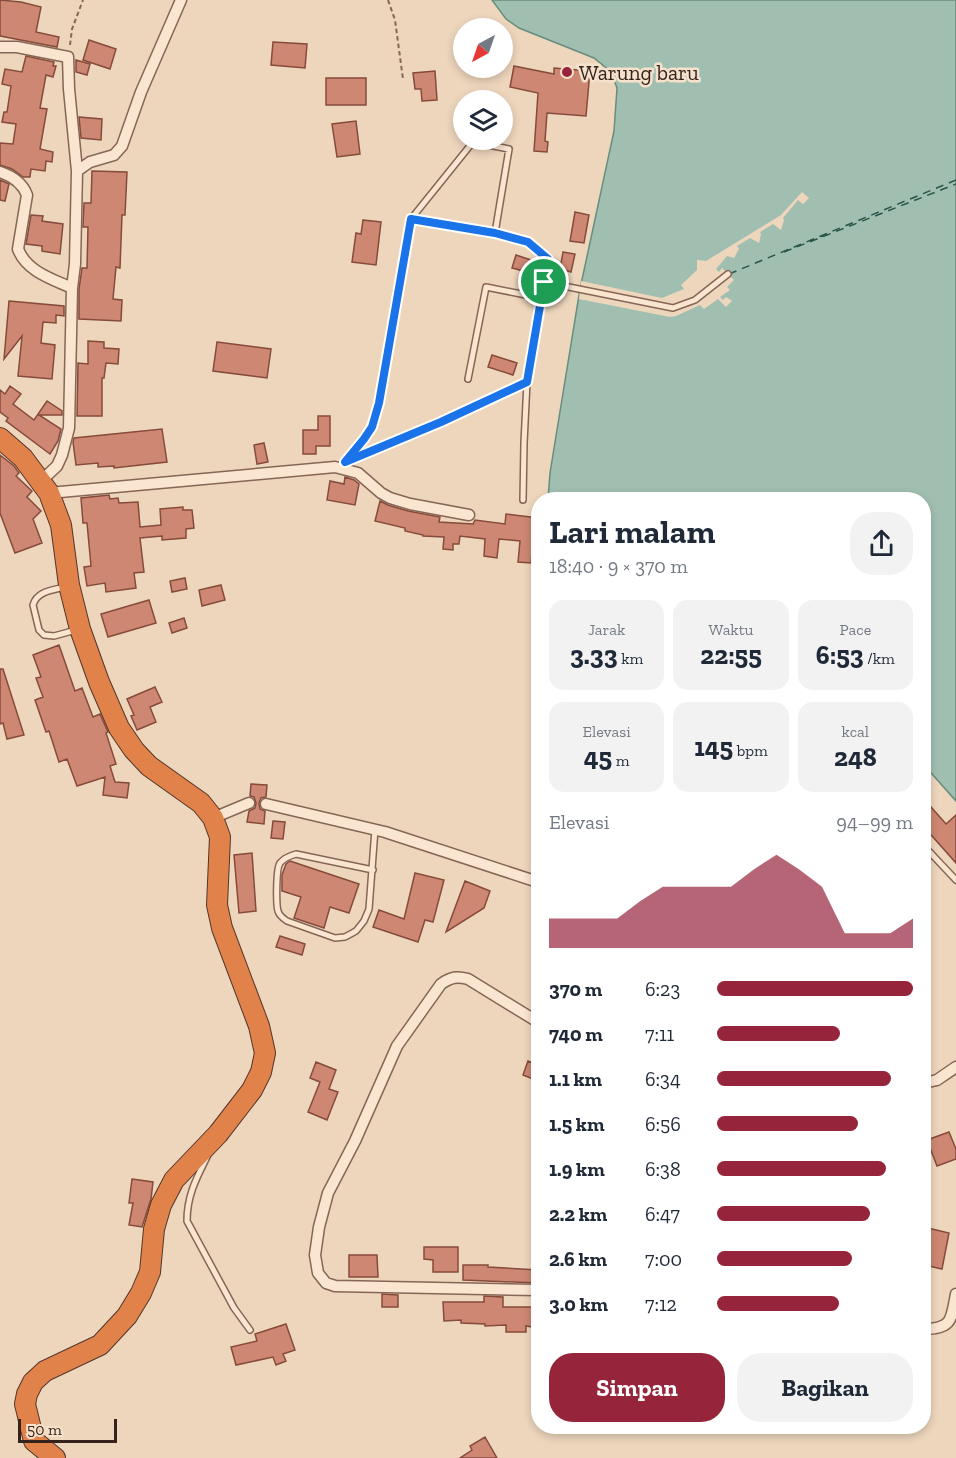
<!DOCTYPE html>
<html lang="id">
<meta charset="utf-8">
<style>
:root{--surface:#fff;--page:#f2f2f3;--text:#1f2937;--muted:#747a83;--accent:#96253b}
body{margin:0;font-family:"Zilla Slab",serif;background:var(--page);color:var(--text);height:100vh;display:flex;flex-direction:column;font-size:22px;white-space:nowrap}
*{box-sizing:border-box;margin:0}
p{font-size:20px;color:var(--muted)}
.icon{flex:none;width:33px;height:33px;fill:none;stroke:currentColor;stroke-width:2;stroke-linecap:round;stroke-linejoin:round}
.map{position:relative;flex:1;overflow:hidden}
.panel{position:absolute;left:531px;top:492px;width:400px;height:942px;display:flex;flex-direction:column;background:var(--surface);border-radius:24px;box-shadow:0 3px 9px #0003}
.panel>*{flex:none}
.needle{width:39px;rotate:220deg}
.controls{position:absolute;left:453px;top:18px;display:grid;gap:12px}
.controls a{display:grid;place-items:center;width:60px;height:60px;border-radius:50%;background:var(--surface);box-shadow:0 3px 9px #0003;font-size:30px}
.scale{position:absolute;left:18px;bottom:15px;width:99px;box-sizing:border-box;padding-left:6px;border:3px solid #35231b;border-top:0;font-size:16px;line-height:21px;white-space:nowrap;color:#35231b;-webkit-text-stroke:4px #f6e2cc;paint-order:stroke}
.pin{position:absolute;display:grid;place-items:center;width:51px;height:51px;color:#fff;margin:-26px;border:3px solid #fff;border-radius:50%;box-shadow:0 2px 6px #0007}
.round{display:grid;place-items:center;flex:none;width:63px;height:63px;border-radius:24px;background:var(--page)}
.head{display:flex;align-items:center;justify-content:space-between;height:102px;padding:0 18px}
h1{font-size:33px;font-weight:700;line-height:45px}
.metrics{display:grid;grid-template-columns:repeat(3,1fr);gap:9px;height:102px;padding:6px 18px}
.metrics div{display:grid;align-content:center;border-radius:15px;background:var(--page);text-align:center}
.metrics b{font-size:26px;font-weight:700}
.metrics small{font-size:16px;font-weight:400}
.metrics p{font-size:16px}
.chart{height:168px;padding:12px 18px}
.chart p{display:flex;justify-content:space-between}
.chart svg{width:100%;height:108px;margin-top:6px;fill:var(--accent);opacity:.7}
.action{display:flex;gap:12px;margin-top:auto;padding:12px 18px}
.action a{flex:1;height:69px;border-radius:24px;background:var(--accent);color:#fff;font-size:24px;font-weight:700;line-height:69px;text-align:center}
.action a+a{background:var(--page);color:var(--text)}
ul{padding:0 18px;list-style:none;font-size:20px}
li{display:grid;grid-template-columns:96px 72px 1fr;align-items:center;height:45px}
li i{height:15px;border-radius:8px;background:var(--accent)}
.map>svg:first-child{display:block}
.water{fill:#a1bfb1;stroke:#688d7d;stroke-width:1.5}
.pier{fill:#eed6bd}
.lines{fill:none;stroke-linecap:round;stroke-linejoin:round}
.ferry{stroke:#2a554a;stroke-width:1.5;stroke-dasharray:8 6;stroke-linecap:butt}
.building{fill:#cd8772;stroke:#864b3b;stroke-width:1.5}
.lane-casing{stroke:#866656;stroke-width:8}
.street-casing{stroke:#866656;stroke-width:13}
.highway-casing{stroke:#53362b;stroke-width:22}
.path{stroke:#866656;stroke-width:2;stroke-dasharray:4.5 3;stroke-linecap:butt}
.lane{stroke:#f9e5d0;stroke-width:5}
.street{stroke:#f9e5d0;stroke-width:10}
.highway{stroke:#e1824a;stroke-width:20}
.route-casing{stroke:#fff;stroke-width:12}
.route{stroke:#1a73e8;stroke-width:8}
.poi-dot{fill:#96253b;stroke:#f6e2cc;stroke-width:2}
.labels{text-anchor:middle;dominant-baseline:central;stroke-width:5;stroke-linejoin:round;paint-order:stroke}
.poi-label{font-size:21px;fill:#35231b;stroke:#f6e2cc;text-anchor:start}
</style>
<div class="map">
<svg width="956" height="1458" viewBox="0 0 956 1458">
<rect width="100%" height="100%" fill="#eed6bd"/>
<!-- water -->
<path class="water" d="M 492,0 L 956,0 L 956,801 L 924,765 L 924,500 L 548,499 L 550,473 L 580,289 L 614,131 L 617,88 L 611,72 L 594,58 L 519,28 L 506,19 Z"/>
<!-- pier -->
<path class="pier" d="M 802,192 L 809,198 L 803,204 L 798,200 L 783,218 L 784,220 L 781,230 L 773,224 L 760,232 L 761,234 L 759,243 L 750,238 L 737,246 L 739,249 L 734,258 L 727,256 L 716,269 L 719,272 L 722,268 L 734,280 L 727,287 L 730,290 L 720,297 L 723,300 L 726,297 L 732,301 L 726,307 L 718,299 L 704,309 L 700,305 L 676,316 L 670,317 L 579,299 L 581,281 L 662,298 L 684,289 L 681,285 L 697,270 L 697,260 L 706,261 L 781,215 Z"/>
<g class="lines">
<!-- ferry -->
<path class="ferry" d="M 784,252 L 956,184
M 729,274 L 956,180"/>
</g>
<!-- building -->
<path class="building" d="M 0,0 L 21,2 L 41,7 L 36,32 L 59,37 L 57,47 L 0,36 Z
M 89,40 L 116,49 L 110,69 L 83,60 Z
M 273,42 L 307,44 L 305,68 L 271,65 Z
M 26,56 L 54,62 L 53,66 L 56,66 L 53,77 L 46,75 L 40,108 L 47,109 L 40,149 L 53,152 L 52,162 L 46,161 L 45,171 L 31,169 L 30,177 L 23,177 L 12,169 L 0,165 L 0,143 L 13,144 L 16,124 L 2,122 L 4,112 L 7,112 L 11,86 L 2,84 L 5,69 L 22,72 Z
M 76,60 L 90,64 L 87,75 L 76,72 Z
M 514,66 L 554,74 L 554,68 L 590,71 L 586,116 L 547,113 L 545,141 L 548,142 L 547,152 L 534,151 L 538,93 L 510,87 Z
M 435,71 L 437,100 L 422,101 L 421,89 L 415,89 L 413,73 Z
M 326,78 L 366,78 L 366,105 L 326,105 Z
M 79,117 L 102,119 L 101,140 L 81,138 Z
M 356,121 L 360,154 L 337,157 L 332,124 Z
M 92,171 L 127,172 L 125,215 L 122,215 L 120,268 L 116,267 L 113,299 L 122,300 L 121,321 L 79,319 L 79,289 L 82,268 L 87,268 L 88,227 L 83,227 L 84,203 L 91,203 Z
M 0,180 L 9,184 L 5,201 L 0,200 Z
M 575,212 L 589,215 L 584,243 L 570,241 Z
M 31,215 L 43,216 L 42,221 L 63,224 L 60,254 L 42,251 L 42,246 L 26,244 Z
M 363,220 L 381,222 L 376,265 L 352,262 L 356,233 L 361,234 Z
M 563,252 L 575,254 L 571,272 L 560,269 Z
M 516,255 L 531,260 L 527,272 L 512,268 Z
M 9,301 L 64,306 L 64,316 L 56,315 L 56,323 L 43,322 L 41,343 L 55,345 L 52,379 L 18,376 L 22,336 L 4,359 Z
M 88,341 L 104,342 L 104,348 L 119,349 L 118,364 L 106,363 L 104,378 L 102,378 L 102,416 L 77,416 L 78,363 L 88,364 Z
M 217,342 L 271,349 L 267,378 L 213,371 Z
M 492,355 L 517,363 L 513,375 L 488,367 Z
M 10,386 L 21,394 L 13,404 L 34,420 L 47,401 L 62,411 L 62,415 L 39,415 L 61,429 L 58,441 L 50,454 L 6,421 L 8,418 L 0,412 L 0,390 L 5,394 Z
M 318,416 L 330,416 L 330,446 L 316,446 L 316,454 L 303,454 L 303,430 L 318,430 Z
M 162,429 L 167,462 L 114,468 L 114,466 L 98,467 L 98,463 L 76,465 L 73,442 L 74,438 Z
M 264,443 L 268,462 L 257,464 L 254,445 Z
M 0,455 L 14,466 L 19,473 L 16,476 L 32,491 L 27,497 L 41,511 L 33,519 L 42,543 L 15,553 L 0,513 Z
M 345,477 L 354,480 L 359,484 L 355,505 L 327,500 L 330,481 L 344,484 Z
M 109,495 L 110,499 L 118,498 L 119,503 L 138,502 L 140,527 L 161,525 L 160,509 L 183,507 L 183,510 L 192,510 L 194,528 L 186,529 L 186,538 L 162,540 L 162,536 L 140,538 L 144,572 L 134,573 L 136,588 L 106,592 L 105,583 L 87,586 L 84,567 L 91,566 L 87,523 L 83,523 L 81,498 Z
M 380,501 L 388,505 L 408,511 L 440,517 L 439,522 L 473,524 L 475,520 L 505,524 L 506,514 L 538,518 L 537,543 L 533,543 L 531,563 L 518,562 L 520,541 L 499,539 L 497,558 L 484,556 L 485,539 L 460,536 L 459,544 L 453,544 L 453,550 L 443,549 L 444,537 L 423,536 L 423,535 L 405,531 L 405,528 L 375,521 Z
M 185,578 L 187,589 L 172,592 L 170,581 Z
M 221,585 L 225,600 L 202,606 L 199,590 Z
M 149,600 L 156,623 L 108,637 L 101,614 Z
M 184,618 L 187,628 L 172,633 L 169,623 Z
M 59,645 L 75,691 L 82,688 L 93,717 L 100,714 L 108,732 L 106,733 L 116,764 L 110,766 L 115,782 L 129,783 L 127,798 L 103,795 L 105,777 L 77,786 L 67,759 L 59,762 L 49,731 L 46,732 L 35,700 L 43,697 L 36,678 L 41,677 L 33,655 Z
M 0,669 L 3,669 L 24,735 L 7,739 L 3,723 L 0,724 Z
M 155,687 L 162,702 L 150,707 L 156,722 L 137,730 L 131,716 L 134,715 L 127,699 Z
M 251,784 L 267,785 L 266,797 L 261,798 L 259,803 L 260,809 L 265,811 L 264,824 L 247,822 L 249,811 L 255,808 L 256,803 L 254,797 L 250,796 Z
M 924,799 L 946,824 L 956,815 L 956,863 L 924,827 Z
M 273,821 L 285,822 L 283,839 L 271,838 Z
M 252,853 L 256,911 L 239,913 L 234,855 Z
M 290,861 L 359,884 L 349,913 L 330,907 L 324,928 L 294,918 L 301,897 L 282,891 L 282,875 L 286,864 Z
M 415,873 L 444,880 L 433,922 L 425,920 L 418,942 L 373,927 L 379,910 L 404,919 Z
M 465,881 L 490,891 L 484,908 L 446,932 Z
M 280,936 L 305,944 L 302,955 L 276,947 Z
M 528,1061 L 538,1065 L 538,1081 L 523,1075 Z
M 316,1062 L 336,1070 L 329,1089 L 338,1092 L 327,1120 L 308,1112 L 320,1082 L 310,1078 Z
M 949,1132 L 956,1149 L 956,1159 L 937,1166 L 927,1140 Z
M 132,1179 L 153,1182 L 151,1199 L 142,1227 L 129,1225 L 133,1203 L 129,1203 Z
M 924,1227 L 949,1233 L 942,1269 L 924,1265 Z
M 424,1247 L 458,1247 L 458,1272 L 433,1272 L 433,1260 L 424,1259 Z
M 349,1255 L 377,1255 L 378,1277 L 349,1277 Z
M 463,1265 L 488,1265 L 488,1267 L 538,1270 L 538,1283 L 463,1280 Z
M 382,1294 L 398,1295 L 398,1307 L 382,1307 Z
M 484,1296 L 503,1297 L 503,1307 L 538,1307 L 538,1328 L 526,1326 L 526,1332 L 506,1332 L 506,1325 L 485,1326 L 485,1324 L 461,1323 L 461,1320 L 444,1321 L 443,1302 L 484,1302 Z
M 286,1324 L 295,1350 L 283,1354 L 286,1361 L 276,1365 L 273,1357 L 236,1365 L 231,1347 L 257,1341 L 255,1334 Z
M 485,1437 L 497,1458 L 460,1458 L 472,1450 L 470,1446 Z"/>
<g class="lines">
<!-- lane casing -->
<g class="lane-casing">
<path id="lane" d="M 411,219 L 495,233 L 528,242 L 548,259 L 527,382
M 544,282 L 673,308 L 695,300 L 728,274
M 468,379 L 486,287 L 541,298
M 348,460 L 441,422 L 527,382 L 524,443 L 523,500
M 345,462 L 364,439 L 372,427 L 379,403 L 411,219 L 473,142 L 509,149 L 495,233
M 65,587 C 53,590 37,591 33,605 L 39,630 L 44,635 L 54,636 L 76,630
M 924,846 L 956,880
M 373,870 L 296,854 C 289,856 284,858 280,863 C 276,869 276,904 278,911 C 279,915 284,919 287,921 L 335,938 L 345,937 L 356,931 L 364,921 L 369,909 L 375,829
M 207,1157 C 196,1179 187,1196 187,1221 L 234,1308 L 250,1330"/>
</g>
<!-- street casing -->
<g class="street-casing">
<path id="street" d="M 0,47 L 17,47 L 68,57 L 69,89 L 77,171 L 75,264 L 72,288 L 69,428 L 62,455 L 57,466 L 41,481
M 77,171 L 90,162 L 114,155 L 122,146 L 141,92 L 181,0
M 0,172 C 12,176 22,182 27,195 L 18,249 C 26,271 52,279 72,288
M 49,493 L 335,467 L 358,473 L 381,493 L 390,498 L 410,504 L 469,515
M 266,804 L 385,832 L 538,882
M 213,818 L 249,803
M 538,1022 L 468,979 C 457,976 451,977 441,984 L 397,1046 L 355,1141 L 328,1193 L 319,1227 L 315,1255 L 318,1273 L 326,1283 L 335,1286 L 538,1290
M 924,1083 L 937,1080 L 956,1067
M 924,1329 C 953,1329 951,1319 956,1294"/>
</g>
<!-- highway casing -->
<g class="highway-casing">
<path id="highway" d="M 0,438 L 23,458 L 49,493 L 61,525 L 69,585 L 80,629 L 99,682 L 119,728 L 134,750 L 149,766 L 201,803 L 213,818 L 220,837 L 217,905 L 222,928 L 259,1026 L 265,1053 L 261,1072 L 252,1090 L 218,1134 L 174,1180 L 161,1205 L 154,1229 L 150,1272 L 141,1293 L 127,1316 L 100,1345 L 45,1371 L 33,1382 L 27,1394 L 25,1404 L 34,1441 L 55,1458"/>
</g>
<!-- path -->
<path class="path" d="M 388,0 L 395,20 L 403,79
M 70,45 L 72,29 L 83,0"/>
<!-- lane -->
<use href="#lane" class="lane"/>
<!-- street -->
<use href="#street" class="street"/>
<!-- highway -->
<use href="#highway" class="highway"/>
</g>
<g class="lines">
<!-- route casing -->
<g class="route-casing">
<path id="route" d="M 411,219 L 495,233 L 528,242 L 548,259 L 527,382 L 441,422 L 345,462 L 364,439 L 372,427 L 379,403 Z"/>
</g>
<!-- route -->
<use href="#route" class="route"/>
</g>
<!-- markers -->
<circle class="poi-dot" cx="567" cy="72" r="6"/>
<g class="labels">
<!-- poi labels -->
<g class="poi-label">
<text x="579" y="72">Warung baru</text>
</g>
</g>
</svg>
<div class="controls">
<a><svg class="needle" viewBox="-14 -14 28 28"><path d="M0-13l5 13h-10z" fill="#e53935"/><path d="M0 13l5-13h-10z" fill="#747a83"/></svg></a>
<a><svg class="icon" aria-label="layers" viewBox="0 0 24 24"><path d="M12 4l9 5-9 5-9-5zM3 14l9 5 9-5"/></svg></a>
</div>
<div class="scale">50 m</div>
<div class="pin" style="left:544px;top:282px;background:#1e9e55"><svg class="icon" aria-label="arrive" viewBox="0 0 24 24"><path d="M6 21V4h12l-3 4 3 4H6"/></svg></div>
<section class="panel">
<div class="head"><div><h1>Lari malam</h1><p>18:40 · 9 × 370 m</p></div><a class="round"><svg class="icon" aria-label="share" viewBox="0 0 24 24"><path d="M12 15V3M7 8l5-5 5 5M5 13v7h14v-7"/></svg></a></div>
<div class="metrics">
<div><p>Jarak</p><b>3.33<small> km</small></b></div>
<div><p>Waktu</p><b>22:55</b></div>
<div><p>Pace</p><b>6:53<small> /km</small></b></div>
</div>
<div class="metrics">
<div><p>Elevasi</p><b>45<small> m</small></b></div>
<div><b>145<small> bpm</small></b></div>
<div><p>kcal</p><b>248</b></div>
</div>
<div class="chart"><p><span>Elevasi</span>94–99 m</p>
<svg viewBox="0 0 160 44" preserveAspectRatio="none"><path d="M0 44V32L10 32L20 32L30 32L40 25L50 19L60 19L70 19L80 19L90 12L100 6L110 12L120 19L130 38L140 38L150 38L160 32V44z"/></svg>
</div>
<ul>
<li><b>370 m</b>6:23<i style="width:100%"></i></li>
<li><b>740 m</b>7:11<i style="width:63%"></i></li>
<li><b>1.1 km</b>6:34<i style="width:89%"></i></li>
<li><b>1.5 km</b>6:56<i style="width:72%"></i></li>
<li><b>1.9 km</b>6:38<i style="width:86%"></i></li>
<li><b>2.2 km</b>6:47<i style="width:78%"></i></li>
<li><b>2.6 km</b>7:00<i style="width:69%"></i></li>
<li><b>3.0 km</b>7:12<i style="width:62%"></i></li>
</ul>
<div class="action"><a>Simpan</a><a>Bagikan</a></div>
</section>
</div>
